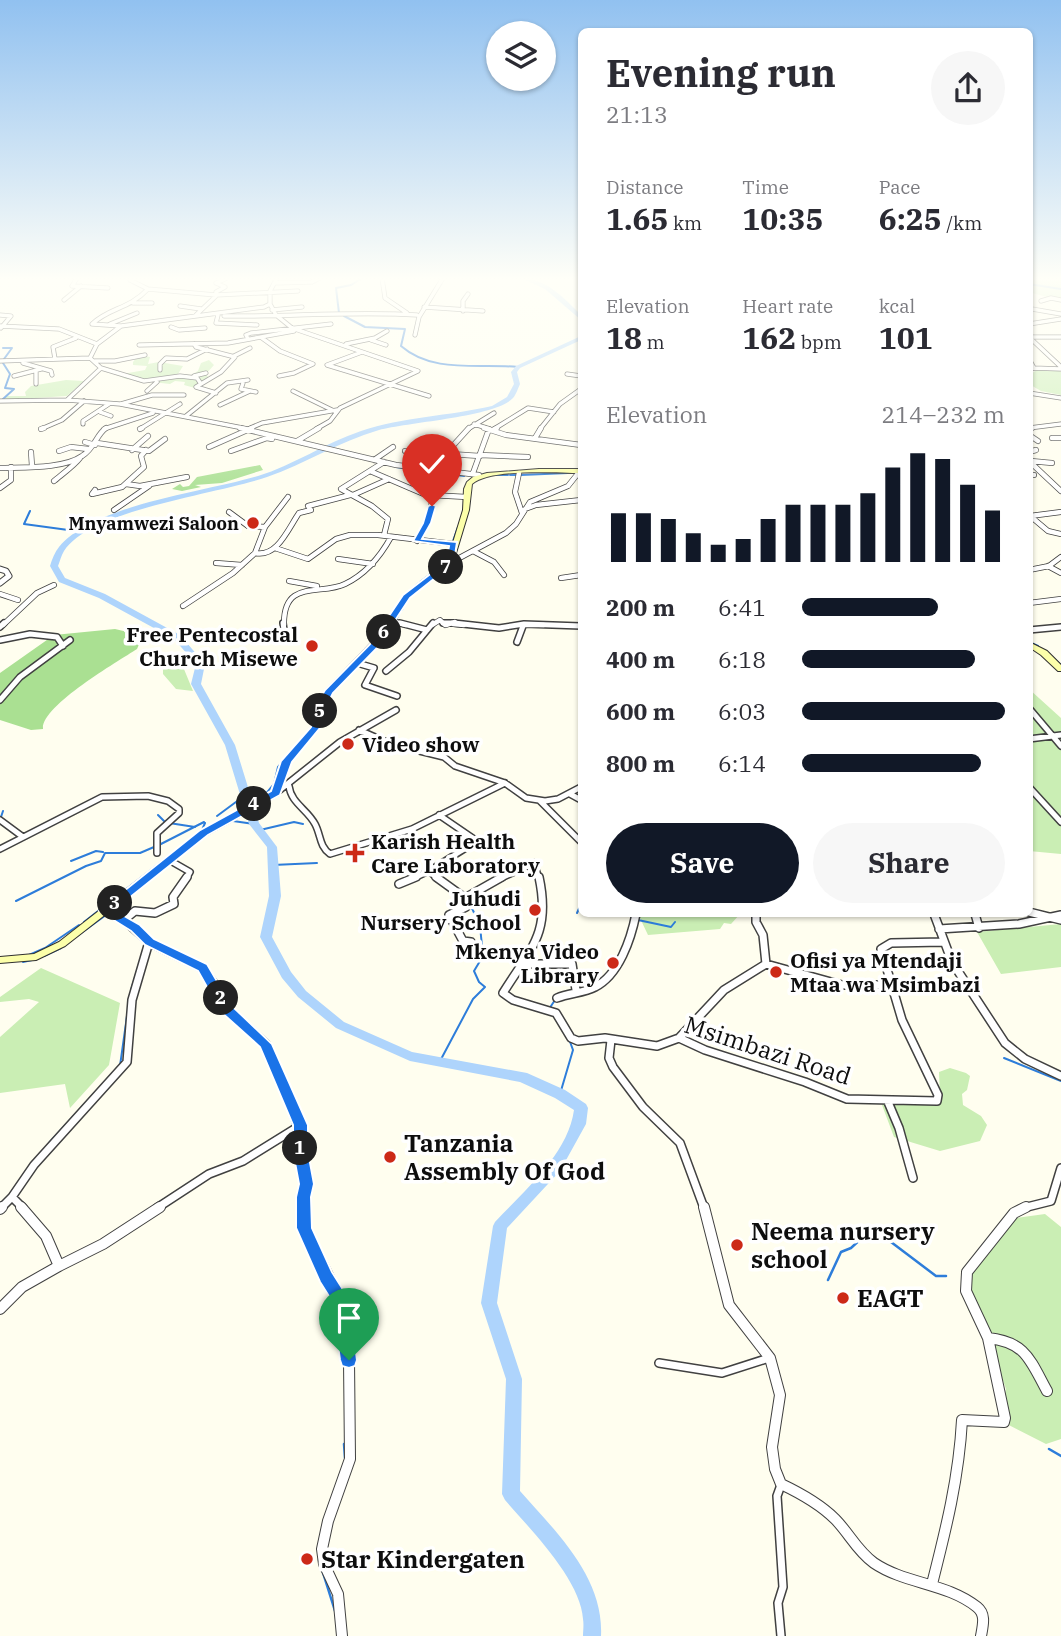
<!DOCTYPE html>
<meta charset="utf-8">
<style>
:root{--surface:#fff;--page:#f7f7f7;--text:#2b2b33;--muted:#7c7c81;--accent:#111827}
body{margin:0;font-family:"IBM Plex Serif",serif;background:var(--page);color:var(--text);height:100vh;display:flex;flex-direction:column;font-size:26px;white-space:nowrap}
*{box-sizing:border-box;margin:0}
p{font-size:23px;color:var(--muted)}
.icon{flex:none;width:38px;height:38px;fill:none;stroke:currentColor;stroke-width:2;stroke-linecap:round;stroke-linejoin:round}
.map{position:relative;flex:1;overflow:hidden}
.side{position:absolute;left:578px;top:28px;width:455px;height:889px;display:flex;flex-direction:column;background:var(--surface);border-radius:10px;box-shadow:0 2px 5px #0004}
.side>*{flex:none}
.fabs{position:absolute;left:486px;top:21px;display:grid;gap:14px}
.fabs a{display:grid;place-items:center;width:70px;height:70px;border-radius:50%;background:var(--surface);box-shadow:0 2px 5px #0004;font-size:35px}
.pin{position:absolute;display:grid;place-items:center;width:60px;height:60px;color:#fff;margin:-72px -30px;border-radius:50% 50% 50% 0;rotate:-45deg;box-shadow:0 0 7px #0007}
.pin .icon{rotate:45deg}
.km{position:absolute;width:35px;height:35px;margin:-18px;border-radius:50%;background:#222;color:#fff;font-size:19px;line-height:35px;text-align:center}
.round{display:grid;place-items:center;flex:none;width:74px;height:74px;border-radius:37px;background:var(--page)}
.overview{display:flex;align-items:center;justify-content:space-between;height:119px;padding:0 28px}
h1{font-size:38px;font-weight:700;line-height:52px}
.metrics{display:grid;grid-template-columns:repeat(3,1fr);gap:10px;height:119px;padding:7px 28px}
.metrics div{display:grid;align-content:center}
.metrics b{font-size:30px;font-weight:700}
.metrics small{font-size:19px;font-weight:400}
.metrics p{font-size:19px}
.chart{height:196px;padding:14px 28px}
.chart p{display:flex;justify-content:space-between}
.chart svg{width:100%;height:126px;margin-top:7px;stroke:var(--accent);stroke-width:6}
.primary-button{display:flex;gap:14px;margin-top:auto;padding:14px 28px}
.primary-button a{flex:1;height:80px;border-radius:42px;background:var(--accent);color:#fff;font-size:28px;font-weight:700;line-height:80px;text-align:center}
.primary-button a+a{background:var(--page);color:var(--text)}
ul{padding:0 28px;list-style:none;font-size:23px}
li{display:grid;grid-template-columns:112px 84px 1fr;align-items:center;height:52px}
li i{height:18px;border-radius:9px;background:var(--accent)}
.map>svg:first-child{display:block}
.green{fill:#caeeb4}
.forest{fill:#aae092}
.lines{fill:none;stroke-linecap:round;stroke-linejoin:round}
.stream-far1{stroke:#2d7dda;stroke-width:2}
.stream{stroke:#2d7dda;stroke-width:2.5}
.river{fill:#aed4fc;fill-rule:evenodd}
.pedestrian-casing{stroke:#414141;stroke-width:10}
.minor-far4-casing{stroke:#414141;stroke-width:5}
.minor-far3-casing{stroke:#414141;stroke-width:6}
.minor-far2-casing{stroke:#414141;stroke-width:8}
.minor-far1-casing{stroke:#414141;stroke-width:10}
.minor-casing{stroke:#414141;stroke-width:12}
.tertiary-casing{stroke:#414141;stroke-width:7}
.secondary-casing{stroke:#303030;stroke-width:2}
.pedestrian{stroke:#fff;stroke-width:7}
.minor-far4{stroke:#fff;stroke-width:3.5}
.minor-far3{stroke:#fff;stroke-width:4.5}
.minor-far2{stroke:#fff;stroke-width:5}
.minor-far1{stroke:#fff;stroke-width:7}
.minor{stroke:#fff;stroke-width:10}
.tertiary{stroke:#fff;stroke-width:5}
.secondary{fill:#fcffaa;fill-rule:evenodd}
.route{fill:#1a73e8;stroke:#fff;stroke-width:2}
.poi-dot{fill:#cc2918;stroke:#fff;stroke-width:2.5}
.labels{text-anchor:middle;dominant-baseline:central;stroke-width:7;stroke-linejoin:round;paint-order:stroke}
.far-poi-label{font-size:18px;font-weight:bold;fill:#0e0e0e;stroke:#fff;text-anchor:end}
.poi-label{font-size:21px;font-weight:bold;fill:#0e0e0e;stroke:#fff;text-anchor:end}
.near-street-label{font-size:24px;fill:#0e0e0e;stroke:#fff}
.near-poi-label{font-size:24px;font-weight:bold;fill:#0e0e0e;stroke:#fff;text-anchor:start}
</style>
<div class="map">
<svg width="1061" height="1636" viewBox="0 0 1061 1636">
<rect width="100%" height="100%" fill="#fffeef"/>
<!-- green -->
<path class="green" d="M 1029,278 L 1061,279 L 1061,301 L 1029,292 Z
M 144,356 L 150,357 L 148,364 L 159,362 L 183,366 L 178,374 L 191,375 L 198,371 L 201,363 L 209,360 L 214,365 L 206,374 L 209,378 L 195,388 L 184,385 L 185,382 L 175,381 L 170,384 L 126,379 L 117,375 L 145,370 L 147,366 L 133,365 L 133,362 L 137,357 Z
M 1056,369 L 1061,372 L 1061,395 L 1041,391 L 1029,384 L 1029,375 L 1037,370 Z
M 66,380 L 84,381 L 67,396 L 4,400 L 6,396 L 26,396 L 25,392 L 31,386 Z
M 175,655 L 179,657 L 193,691 L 176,689 L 163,674 L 163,657 Z
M 1029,689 L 1061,718 L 1061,854 L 1029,851 Z
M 638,914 L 740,914 L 731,924 L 724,923 L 720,929 L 648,935 Z
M 1061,924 L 1061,967 L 1001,974 L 977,932 Z
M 41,968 L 120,1003 L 109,1065 L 70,1108 L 65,1084 L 0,1093 L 0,1037 L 39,1002 L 29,999 L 0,1002 L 0,997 Z
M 950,1068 L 966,1073 L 970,1076 L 967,1090 L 962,1094 L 963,1105 L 981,1116 L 987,1125 L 980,1141 L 940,1151 L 894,1137 L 882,1105 L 891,1100 L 940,1097 L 939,1072 Z
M 1045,1214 L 1061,1227 L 1061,1439 L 1046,1444 L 999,1420 L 1006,1389 L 988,1338 L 968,1310 L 966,1280 L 1008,1219 Z"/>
<!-- forest -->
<path class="forest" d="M 260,465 L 263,470 L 222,483 L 195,485 L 201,487 L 182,491 L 172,489 L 180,484 L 183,487 L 189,486 L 197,477 Z
M 115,629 L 132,633 L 141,640 L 137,649 C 117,662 41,706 43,729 L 31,730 L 0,720 L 0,673 L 54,635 Z"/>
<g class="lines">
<!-- stream-far1 -->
<path class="stream-far1" d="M 1029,284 L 1061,289
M 339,313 L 336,288 L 351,285 L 362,278
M 344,316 L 365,327 L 405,329 L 401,346 C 433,374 479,363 518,367
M 3,348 L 12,348 L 4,359
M 3,363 L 10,374 L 5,388 L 14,389 L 3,399
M 396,467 L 464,476
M 495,475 L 508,475
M 510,475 L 516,475
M 521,475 L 568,473
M 30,511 L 24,524 L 83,532
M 453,541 L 458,527
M 447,559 L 451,547
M 448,567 L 454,565
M 429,575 L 446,560
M 420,582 L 428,576
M 407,593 L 419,583
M 402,610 L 404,604
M 396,620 L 400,611
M 1029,642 L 1038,646
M 1053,658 L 1061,665
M 364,661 L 393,624
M 247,803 L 265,795 L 274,784 L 278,767 L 299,743
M 158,815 L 165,822
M 217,816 L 240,799 L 243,798 L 246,801
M 1,817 L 3,811
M 233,821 L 254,824
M 169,823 L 195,827
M 260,830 L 294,822 L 303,824
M 159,845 L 204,822
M 71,861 L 96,851 L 103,852
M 273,865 L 317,863
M 16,901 L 86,866 L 101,861 L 105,853 L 140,853 L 154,847
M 112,910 L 146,883
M 577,913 L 581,904
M 114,919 L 125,925
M 638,920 L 671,927 L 675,922
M 84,922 L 202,830 L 205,823
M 77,936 L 106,915
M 29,955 L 45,948 L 79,925
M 44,956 L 61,948
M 23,962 L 32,960
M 202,974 L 221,1007
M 131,990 L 145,945
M 549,1009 L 555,1000
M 225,1013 L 240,1025
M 1004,1058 L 1061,1081
M 439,1063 L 473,999 L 485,987 L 479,982 L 474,971 L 483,956 L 480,926 L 471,906
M 120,1066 L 127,1016
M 281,1089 L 293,1125
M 560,1094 L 573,1050 L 569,1039
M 49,1143 L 102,1085
M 156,1204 L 176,1192"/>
<!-- stream -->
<path class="stream" d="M 828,1280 L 841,1252 L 851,1248 L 865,1235 L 891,1242 L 936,1276 L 946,1276
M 344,1444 L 345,1458
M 1049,1449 L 1061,1456
M 319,1560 L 335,1611"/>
<!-- river -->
<path class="river" d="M 521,278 C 546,278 564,298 581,315 L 581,320 L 545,289 Z
M 581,336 L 581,340 L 520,368 L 517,372 L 520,384 C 518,388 516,395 513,398 C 496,417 408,422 379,430 C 340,441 305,464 267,477 C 219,494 91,509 64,551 C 61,556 60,561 58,566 L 65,578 L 105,594 L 180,635 L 205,664 L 201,684 L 235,745 L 259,823 L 277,847 L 281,896 L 272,937 L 291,972 L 306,991 L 344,1022 L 412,1052 L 527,1073 L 565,1090 L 586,1104 L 588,1108 L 586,1124 L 560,1171 L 507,1228 L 497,1303 L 522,1379 L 520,1491 C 556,1532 604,1577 601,1636 L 583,1636 C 583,1631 584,1625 583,1619 C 581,1580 530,1529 505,1500 L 502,1494 L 506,1379 L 481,1303 L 493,1226 L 495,1222 C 524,1191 568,1154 574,1110 L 555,1098 L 520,1082 L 410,1061 L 336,1028 L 298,997 L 282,978 L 260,937 L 269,896 L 267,847 L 249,824 L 225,745 L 191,684 L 196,664 L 174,639 L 99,598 L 59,582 L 50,566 C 52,559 55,552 59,547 C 94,504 206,492 258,476 C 294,465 325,443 361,431 C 403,417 449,416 492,406 L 507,397 L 514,384 L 511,372 L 516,366 Z"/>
<!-- pedestrian casing -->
<g class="pedestrian-casing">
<path id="pedestrian" d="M 659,1363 L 722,1373 L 769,1358
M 781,1485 L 777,1496 L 783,1587 L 778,1603 L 781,1636"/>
</g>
<!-- minor-far4 casing -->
<g class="minor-far4-casing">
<path id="minor-far4" d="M 77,278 L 72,286 L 108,288
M 382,278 L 385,298 L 407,313
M 216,283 L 227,278
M 274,283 L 312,282 L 320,278
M 148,289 L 216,295 L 298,291
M 64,300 L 81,286
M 1041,301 L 1051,298 L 1061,300
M 133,303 L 152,303
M 270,304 L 276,315 L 292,328 L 418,371 L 340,408 L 330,421 L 316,429
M 180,306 L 201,309
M 424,307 L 483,311
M 1032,309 L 1061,314
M 272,310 L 302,307
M 463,311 L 463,301 L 468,294
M 0,315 L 11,316 L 1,328
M 196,315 L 216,296 L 216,292 L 225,287 L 216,283
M 218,315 L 216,323 L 257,325
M 224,316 C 289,317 353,311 417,315
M 110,324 L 137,313
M 1029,324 L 1061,319
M 0,326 L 59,329 L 97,344
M 121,326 L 92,324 C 110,307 128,310 148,289 L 130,280 L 134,278
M 171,327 L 179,330 L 205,328
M 415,335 L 419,317 L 443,278
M 1029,337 L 1061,367
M 1029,337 L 1061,337
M 262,338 L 280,351 L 313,364 L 294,373 L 279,376
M 248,339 L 246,335 L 251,333 L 331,324
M 371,340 L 386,345
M 194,344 L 196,347 L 235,357 L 221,372 L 196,387 L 216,393
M 346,344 L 375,338 L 387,331
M 139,345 L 228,343 L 294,331
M 362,352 L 327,365 L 429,396
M 234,356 L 250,348
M 55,359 L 53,347 L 76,338
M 1029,359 L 1034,368 L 1029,370
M 0,361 L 90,358
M 95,361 L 115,361 L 145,355
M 23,363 L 51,371 L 52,375
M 101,368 L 144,381 L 180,376 L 197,378 L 201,384
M 1034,368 L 1061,369
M 160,370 L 160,364 L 166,358 L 187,359 L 207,349
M 36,372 L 36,384
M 567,374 L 581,376
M 14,376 L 41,369
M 194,376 L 206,373
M 243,383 L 241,389 L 256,392
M 147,391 L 157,382
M 293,391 L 334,411
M 1029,393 L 1061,398
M 67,400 L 101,368 L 90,358 L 97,344 L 121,326 L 264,307 L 270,304 L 270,291 L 277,278
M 0,401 L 67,400 L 120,404 L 248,429
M 121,404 L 152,395 L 184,395
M 220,405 L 250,391
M 100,412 L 111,416
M 186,416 L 227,383 L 248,380
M 83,424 L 83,421 L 109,404
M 474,424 L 490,429
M 1029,428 L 1061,424
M 41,429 L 62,420 L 84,401
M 104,429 L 153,413
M 140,429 L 180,404
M 248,429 L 262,423 L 337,410
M 468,429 L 494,413
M 494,429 L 528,408 L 554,412
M 540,429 L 560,404 L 581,389"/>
</g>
<!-- minor-far3 casing -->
<g class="minor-far3-casing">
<path id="minor-far3" d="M 240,428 L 396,465 L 479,475
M 484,428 L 506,435 L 581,445
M 1029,428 L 1032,428
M 41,429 L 44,428
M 140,429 L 142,428
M 493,430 L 497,428
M 1029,435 L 1038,441
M 535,438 L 541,428
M 1052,438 L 1061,438
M 297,441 L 319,428
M 85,442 L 95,445
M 97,443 L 149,451 L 165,439
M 209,447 L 252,428
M 132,450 L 148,436
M 59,451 L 71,447 L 88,449
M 231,451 L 267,438 L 272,439
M 405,451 L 480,456
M 31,452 L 32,466
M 422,452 L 429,441
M 1029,452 L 1036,450
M 480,455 L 528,457
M 374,460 L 393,447
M 1029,461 L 1061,491
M 1031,461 L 1052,463
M 384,462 L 341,489 L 372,506 L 388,519 L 384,535
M 0,468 C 22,467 64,469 82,456 C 95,448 96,435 106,428
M 370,471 L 433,498 L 427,523 L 417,541
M 430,471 L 469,428
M 473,473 L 489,429
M 519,473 L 515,492 L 522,513
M 1029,475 L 1034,475
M 54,481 C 61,475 75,465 80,458
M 126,484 L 140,486 L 187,477
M 0,488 L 11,480 L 11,467
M 95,490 L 92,494 L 122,487 L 144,467 L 141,456 L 146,450
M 353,495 L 389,479
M 430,495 L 467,497
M 432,495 L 438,471
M 525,509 L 536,505 L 581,500
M 114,510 L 149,486
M 229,512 L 248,526 L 265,527
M 1029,515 L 1048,531 L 1061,534
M 1030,516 L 1061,512
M 275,548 L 308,559 L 336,539 L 350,535 L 378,535 L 454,544
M 475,552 L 494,562 L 504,575
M 255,553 C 277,558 288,529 299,513 L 311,510 L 308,506 L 350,495
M 338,559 L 373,564
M 216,563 L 242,565
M 450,563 L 506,533 L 516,524 L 530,502 L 568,486 L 580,471
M 1048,566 L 1061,573
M 1029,570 L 1049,566 L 1061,557
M 561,578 L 581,575
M 289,581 L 317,586
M 0,594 L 18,600
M 1029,603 L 1061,599
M 183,606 L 233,573 L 255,553 L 265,527 L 288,497
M 392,621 L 406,625
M 3,625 L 37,593 L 54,585
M 284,625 C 283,578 321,596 345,584 C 366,574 380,557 391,537
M 432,625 L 440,620 L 445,625
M 446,625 L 455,622 L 453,624 L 464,625
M 522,625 L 544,625"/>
</g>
<!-- minor-far2 casing -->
<g class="minor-far2-casing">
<path id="minor-far2" d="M 283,623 L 284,630
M 400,623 L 427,630
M 443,623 L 452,623
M 454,623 L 499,628 L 524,624 L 581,626
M 0,627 L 4,623
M 1029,630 L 1061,627
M 0,640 L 30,634 L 57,637 L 63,646
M 517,642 L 523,626
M 357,663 L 374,668 L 365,685 L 397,696
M 386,671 L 409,652 L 433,623
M 0,700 L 20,677 L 70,640
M 1029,708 L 1061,746
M 359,730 L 391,744 L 444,757 L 455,766 L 505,783 L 526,798 L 545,801 L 558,799 L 581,787
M 1029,739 L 1061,735
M 289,786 C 291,803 307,809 315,824 C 321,835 319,846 330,854 L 412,829 L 505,783
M 1029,787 L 1061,822
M 276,793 L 340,742 L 396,710
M 570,794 L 581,800
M 540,801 L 581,842
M 0,820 L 23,837
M 0,849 L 102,797 L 148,796 L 168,801 L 179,809 L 179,813 L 157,833 L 157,853
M 169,860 L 190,872 L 186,879
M 429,871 L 438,879
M 412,879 L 429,871 L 477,841 L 439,815
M 499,879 L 534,863 L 539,879"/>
</g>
<!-- minor-far1 casing -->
<g class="minor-far1-casing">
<path id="minor-far1" d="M 436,877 L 465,898
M 539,877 C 551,933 531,948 503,993 L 513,1000 L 556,1013 L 571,1038 L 578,1041 L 605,1038 L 657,1046 L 679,1038 L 705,1050 L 805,1082 L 847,1099 L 937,1101 L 938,1095 L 902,1020 L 881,949 L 891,943 L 943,942
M 399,884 L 416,877
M 1029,912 L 1061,920
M 756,914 L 756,922 L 763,935 L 766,964 L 842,985 L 890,985
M 934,914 L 952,962 L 1005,1043 L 1025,1059 L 1061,1076
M 975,914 L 979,928
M 124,920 L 135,911 L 155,913 L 174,904 L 173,897 L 187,877
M 939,929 L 1019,924 L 1061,915
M 149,942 L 202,968 L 213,982 L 226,1008 L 266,1044 L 301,1125 L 300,1152 L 307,1184 L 304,1208
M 471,942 L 463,941 L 449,915 L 466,907 L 468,901 L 465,898 L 502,877
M 525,964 L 572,964 L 576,990
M 557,998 C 569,993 584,993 595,987 C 619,975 631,939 636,914
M 679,1038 L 724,990 L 766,964
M 611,1040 L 609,1058 L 613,1067 L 643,1107 L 680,1143 L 704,1208
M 888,1102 L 899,1128 L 913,1178
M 1,1208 L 12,1197
M 23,1208 L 12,1197 L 34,1165 L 127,1062 L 132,1000 L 149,942 L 124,920 L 105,911
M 157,1208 L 209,1174 L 243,1161 L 301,1125
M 1023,1208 L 1051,1201 L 1061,1168"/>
</g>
<!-- minor casing -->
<g class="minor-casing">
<path id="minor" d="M 304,1207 L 304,1228 L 340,1299 L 349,1360 L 350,1459 L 328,1521 L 322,1549 L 324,1564 L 338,1594 L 342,1636
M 704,1207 L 729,1305 L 770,1358 L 780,1395 L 772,1447 L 775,1469 L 781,1484 C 800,1493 820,1504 835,1519 C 849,1533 857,1551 874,1563 C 905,1584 947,1583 977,1607 C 986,1614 983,1625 981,1636
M 0,1209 L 2,1207
M 59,1266 L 103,1244 L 160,1207
M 0,1309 L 22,1287 L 59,1266 L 46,1236 L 21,1207
M 988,1338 C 1026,1342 1030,1360 1047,1391
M 932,1584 C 946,1529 959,1477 962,1420 L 1004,1422 L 1005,1418 L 988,1338 L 966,1291 L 967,1272 L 1014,1213 L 1026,1207"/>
</g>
<!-- tertiary casing -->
<g class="tertiary-casing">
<path id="tertiary" d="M 0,569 L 6,571 L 9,576 L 0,583"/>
</g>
<!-- secondary casing -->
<g class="secondary-casing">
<path id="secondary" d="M 539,469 L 581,469 L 581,473 C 555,473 491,468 472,484 L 469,510 L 453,563 L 409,597 L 376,648 L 332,693 L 325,705 L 320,727 L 289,764 L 279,795 L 207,835 L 65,946 L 36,960 L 0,963 L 0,957 L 34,954 L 59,942 L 201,831 L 272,792 L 281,764 L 312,727 L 317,705 L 326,690 L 370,644 L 405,595 L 447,562 L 463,510 L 464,489 L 467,482 L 473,477 L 487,473 Z
M 1029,642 L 1047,651 L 1061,665 L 1061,671 L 1058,671 L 1041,655 L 1029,647 Z"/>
</g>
<!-- pedestrian -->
<use href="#pedestrian" class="pedestrian"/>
<!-- minor-far4 -->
<use href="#minor-far4" class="minor-far4"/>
<!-- minor-far3 -->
<use href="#minor-far3" class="minor-far3"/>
<!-- minor-far2 -->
<use href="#minor-far2" class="minor-far2"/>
<!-- minor-far1 -->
<use href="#minor-far1" class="minor-far1"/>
<!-- minor -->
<use href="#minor" class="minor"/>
<!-- tertiary -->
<use href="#tertiary" class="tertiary"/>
<!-- secondary -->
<use href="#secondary" class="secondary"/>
</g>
<!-- sky -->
<linearGradient id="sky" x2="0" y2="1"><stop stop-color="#91c1f0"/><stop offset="0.55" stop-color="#fffff8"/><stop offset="1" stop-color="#fffff8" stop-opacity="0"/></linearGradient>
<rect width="1061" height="507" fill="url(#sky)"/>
<!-- route -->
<path class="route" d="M 432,504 L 436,506 L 431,523 L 422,539 L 457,542 L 454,563 L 410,598 L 377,648 L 333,693 L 327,705 L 321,727 L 292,762 L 280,795 L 208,835 L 114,910 L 140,925 L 154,939 L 207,964 L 231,1005 L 272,1044 L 308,1125 L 308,1152 L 314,1184 L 311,1197 L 312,1228 L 332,1272 L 349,1299 L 357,1360 L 355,1366 L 349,1368 L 342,1366 L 340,1360 L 332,1301 L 320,1282 L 296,1228 L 296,1197 L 299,1184 L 293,1152 L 293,1125 L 260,1047 L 221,1012 L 198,971 L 145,945 L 131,931 L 99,911 L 200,830 L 271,791 L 281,761 L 311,727 L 316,705 L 325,690 L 370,644 L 403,595 L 446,562 L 449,546 L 413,541 L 423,523 L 428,506 Z"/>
<!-- markers -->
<g class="poi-dot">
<circle cx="253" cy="523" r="7"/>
<circle cx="312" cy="646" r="7"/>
<circle cx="348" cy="744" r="7"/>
<path d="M351.5 842.5h7v7h7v7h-7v7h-7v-7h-7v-7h7z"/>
<circle cx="535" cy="910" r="7"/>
<circle cx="613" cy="963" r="7"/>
<circle cx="776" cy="972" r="7"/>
<circle cx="390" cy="1157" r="7"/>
<circle cx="737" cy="1245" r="7"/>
<circle cx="843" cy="1298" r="7"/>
<circle cx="307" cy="1559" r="7"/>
</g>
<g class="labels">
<!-- far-poi labels -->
<g class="far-poi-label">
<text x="239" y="523">Mnyamwezi Saloon</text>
</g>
<!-- poi labels -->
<g class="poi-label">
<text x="298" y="634">Free Pentecostal<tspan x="298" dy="24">Church Misewe</tspan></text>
<text x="362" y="744" text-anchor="start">Video show</text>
<text x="371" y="841" text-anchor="start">Karish Health<tspan x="371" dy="24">Care Laboratory</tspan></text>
<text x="521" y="898">Juhudi<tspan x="521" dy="24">Nursery School</tspan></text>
<text x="599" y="951">Mkenya Video<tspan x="599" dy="24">Library</tspan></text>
<text x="790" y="960" text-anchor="start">Ofisi ya Mtendaji<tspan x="790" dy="24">Mtaa wa Msimbazi</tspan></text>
</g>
<!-- near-street labels -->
<g class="near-street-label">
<text transform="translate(768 1050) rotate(18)">Msimbazi Road</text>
</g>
<!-- near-poi labels -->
<g class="near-poi-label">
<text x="404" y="1143">Tanzania<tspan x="404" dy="28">Assembly Of God</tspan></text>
<text x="751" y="1231">Neema nursery<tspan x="751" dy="28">school</tspan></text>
<text x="857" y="1298">EAGT</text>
<text x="321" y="1559">Star Kindergaten</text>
</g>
</g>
</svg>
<div class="fabs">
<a><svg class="icon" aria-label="layers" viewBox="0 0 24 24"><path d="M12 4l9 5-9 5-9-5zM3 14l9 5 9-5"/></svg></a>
</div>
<div class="pin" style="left:349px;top:1360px;background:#1e9e55"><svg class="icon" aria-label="arrive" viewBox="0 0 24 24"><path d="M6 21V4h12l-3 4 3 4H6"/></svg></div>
<div class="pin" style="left:432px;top:506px;background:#d93025"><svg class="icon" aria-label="check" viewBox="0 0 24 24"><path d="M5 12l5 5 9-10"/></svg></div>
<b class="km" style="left:300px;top:1148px">1</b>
<b class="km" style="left:221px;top:998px">2</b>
<b class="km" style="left:115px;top:903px">3</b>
<b class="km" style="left:254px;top:804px">4</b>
<b class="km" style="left:320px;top:711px">5</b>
<b class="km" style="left:384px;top:632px">6</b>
<b class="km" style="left:446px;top:567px">7</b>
<section class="side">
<div class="overview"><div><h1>Evening run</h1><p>21:13</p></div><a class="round"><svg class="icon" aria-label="share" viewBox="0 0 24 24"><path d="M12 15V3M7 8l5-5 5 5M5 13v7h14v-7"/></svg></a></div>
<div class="metrics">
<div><p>Distance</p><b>1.65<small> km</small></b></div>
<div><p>Time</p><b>10:35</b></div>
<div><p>Pace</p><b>6:25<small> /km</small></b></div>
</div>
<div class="metrics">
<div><p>Elevation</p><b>18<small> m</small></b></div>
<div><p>Heart rate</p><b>162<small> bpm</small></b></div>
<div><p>kcal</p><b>101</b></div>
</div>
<div class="chart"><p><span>Elevation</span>214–232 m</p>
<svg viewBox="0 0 160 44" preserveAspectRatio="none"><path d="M5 44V27M15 44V27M25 44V29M35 44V34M45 44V38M55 44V36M65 44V29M75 44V24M85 44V24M95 44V24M105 44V20M115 44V11M125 44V6M135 44V8M145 44V17M155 44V26"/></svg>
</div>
<ul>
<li><b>200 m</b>6:41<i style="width:67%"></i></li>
<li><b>400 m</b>6:18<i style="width:85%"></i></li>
<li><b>600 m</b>6:03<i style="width:100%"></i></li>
<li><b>800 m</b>6:14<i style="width:88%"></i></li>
</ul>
<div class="primary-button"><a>Save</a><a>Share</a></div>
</section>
</div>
